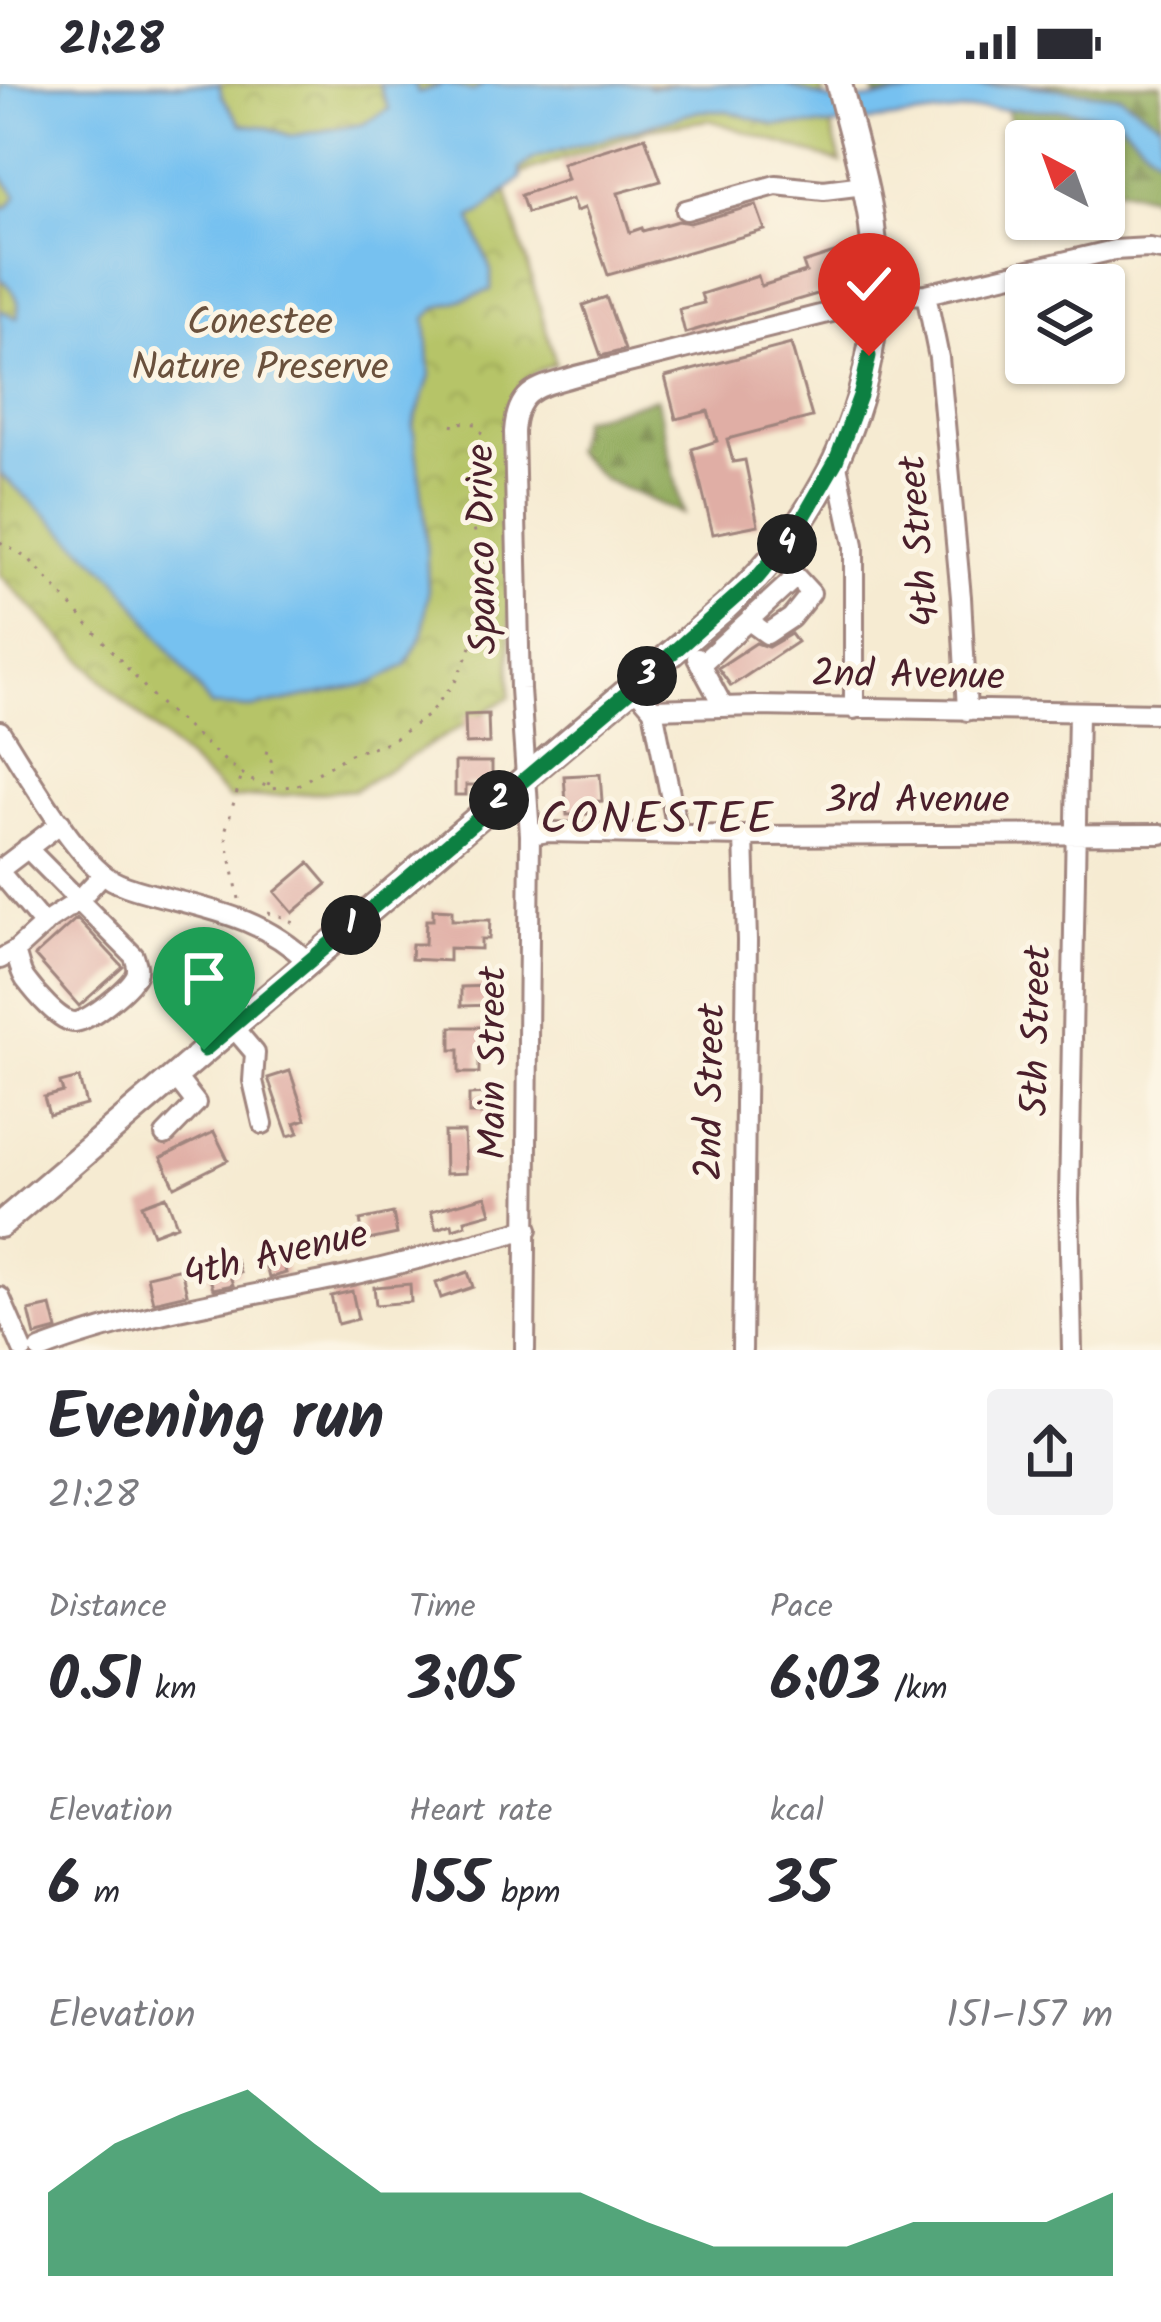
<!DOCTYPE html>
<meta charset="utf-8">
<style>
:root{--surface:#fff;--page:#f2f2f3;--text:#2b2b33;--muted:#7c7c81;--accent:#0b8043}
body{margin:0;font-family:Kalam,sans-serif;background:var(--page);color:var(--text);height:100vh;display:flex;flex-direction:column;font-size:45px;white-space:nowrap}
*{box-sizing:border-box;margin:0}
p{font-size:39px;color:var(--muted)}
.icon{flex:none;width:66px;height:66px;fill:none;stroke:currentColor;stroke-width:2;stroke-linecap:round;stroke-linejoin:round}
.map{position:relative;height:1266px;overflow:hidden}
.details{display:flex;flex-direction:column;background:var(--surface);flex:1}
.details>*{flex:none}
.needle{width:78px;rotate:319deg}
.buttons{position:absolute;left:1005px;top:36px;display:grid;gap:24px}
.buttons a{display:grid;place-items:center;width:120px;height:120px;border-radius:12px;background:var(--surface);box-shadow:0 3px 9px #0004;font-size:60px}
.pin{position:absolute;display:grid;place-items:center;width:102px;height:102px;color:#fff;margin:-123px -51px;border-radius:50% 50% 50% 0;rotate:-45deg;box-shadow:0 0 12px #0007}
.pin .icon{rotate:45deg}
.km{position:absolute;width:60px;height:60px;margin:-30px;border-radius:50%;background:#222;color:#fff;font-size:33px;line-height:60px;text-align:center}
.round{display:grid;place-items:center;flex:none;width:126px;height:126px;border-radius:12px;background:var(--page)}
.headline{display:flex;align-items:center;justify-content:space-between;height:204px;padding:0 48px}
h1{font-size:66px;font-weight:800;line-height:90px}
.figures{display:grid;grid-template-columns:repeat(3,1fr);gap:18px;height:204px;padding:12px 48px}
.figures div{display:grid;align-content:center}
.figures b{font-size:60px;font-weight:800}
.figures small{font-size:33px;font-weight:400}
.figures p{font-size:33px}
.chart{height:336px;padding:24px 48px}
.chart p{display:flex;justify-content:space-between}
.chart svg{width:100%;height:216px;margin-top:12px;fill:var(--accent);opacity:.7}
.status{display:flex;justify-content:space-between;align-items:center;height:84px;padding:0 60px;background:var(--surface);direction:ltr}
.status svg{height:33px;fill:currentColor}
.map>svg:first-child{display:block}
.forest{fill:url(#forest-firs);stroke:#6d6444;stroke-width:3}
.park{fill:url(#park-crowns);stroke:#807249;stroke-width:3}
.water{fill:#76c1f0;stroke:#60708e;stroke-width:3}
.building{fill:#e0aea5}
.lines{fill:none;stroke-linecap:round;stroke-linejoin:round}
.minor-casing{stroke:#a0857e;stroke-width:24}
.major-casing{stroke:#a0857e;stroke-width:30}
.path{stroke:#a0857e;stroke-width:3;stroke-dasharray:3 9;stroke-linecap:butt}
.minor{stroke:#fff;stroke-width:18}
.major{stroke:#fff;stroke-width:24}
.route-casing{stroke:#fff;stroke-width:24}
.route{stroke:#0b8043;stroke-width:15}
.labels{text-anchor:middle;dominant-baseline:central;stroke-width:10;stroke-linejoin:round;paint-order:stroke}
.park-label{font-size:39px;fill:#6a513d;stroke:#fcf5e5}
.street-label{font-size:39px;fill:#4a1f2b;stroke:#fcf5e5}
.quarter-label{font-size:45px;letter-spacing:3px;fill:#4a1f2b;stroke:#fcf5e5}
</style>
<div class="status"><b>21:28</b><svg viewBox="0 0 49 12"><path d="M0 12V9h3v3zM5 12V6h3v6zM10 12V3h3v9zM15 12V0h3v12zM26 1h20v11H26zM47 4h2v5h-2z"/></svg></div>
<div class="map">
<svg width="1161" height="1266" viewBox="0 0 1161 1266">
<defs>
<pattern id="forest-firs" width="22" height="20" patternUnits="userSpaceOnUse" patternTransform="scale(3)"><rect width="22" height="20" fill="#90aa5c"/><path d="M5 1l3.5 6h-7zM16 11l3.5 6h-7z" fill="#788a4c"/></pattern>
<pattern id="park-crowns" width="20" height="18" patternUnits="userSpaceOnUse" patternTransform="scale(3)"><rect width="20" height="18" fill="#b6c467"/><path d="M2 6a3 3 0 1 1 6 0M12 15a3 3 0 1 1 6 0" fill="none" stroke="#9ea85a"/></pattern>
</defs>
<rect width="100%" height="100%" fill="#fcf5e5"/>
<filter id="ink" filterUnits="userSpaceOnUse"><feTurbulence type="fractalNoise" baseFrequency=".00833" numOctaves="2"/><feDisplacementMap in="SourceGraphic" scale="24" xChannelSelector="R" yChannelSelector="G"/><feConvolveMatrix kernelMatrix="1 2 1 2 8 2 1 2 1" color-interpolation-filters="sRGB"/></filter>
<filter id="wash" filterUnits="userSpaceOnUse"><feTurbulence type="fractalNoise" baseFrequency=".004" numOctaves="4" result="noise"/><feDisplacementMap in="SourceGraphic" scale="48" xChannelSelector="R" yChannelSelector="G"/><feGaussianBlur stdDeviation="2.7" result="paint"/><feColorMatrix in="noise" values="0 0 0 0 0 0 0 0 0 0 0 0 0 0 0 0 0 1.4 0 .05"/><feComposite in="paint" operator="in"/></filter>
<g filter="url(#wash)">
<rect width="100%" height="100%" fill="#f6ebd2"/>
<!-- forest -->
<path class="forest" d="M 872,0 L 1161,0 L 1161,39 L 1120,12 L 1023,1 L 954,4 L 876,13 Z
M 1007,25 L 1068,26 L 1117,35 L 1161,76 L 1161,160 L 1151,112 L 1104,101 L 1104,57 L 1026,57 L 1026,82 L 1019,80 Z
M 657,314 L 683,430 L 603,395 L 573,367 L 581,335 Z"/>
<!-- park -->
<path class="park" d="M 0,0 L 820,0 L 841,79 L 709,36 L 648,45 L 503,96 L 556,280 C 522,290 516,304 508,338 L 510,613 L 354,706 L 230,715 L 121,615 L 0,491 Z"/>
<!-- water -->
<path class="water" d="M 0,0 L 219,0 L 222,12 L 241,40 L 266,43 L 291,52 L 363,40 L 389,25 L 379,0 L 415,0 L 418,9 L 445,0 L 473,7 L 485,0 L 643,0 L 651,3 L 688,0 L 784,0 L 838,19 L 954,4 L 1023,1 L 1120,12 L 1161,39 L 1161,76 L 1117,35 L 1068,26 L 983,25 L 828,42 L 774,41 L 728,27 L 699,27 L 534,74 L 520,85 L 521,94 L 481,129 L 471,134 L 491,187 L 491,206 L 436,224 L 426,234 L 430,292 L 413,342 L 425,434 L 428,509 L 423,550 L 406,581 L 373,599 L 251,624 L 211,622 L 116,494 L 0,389 L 0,226 L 17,234 C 23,215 13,206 0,194 L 0,121 L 7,124 L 17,112 L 0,89 Z"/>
<g id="blocks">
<!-- building -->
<path class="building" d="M 645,53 L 661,97 L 618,109 L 630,148 L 642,144 L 643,147 L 678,137 L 690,139 L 756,121 L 765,146 L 608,191 L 585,124 L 576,127 L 572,115 L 527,129 L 521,111 L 567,95 L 562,79 Z
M 847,165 L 858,198 L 685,249 L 679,225 L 704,219 L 701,210 L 758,192 L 761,202 L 806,188 L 803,179 Z
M 606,213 L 625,266 L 601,272 L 583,221 Z
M 791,260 L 812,333 L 727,355 L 733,378 L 745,376 L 758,441 L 713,450 L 692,365 L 717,357 L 708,327 L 676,335 L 665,293 Z
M 791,550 L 797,558 L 731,602 L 718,584 L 756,559 L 768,563 Z
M 488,630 L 489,659 L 466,660 L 465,631 Z
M 455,678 L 492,678 L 492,701 L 466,701 L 466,711 L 455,711 Z
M 600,690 L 602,717 L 588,718 L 589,730 L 567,731 L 564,692 Z
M 309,779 L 327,800 L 293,829 L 275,808 Z
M 433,825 L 452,826 L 452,836 L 490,836 L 489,855 L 481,855 L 481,865 L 449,864 L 449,877 L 411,875 L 412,860 L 425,860 L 426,836 L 433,836 Z
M 77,834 L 123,883 L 79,922 L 35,872 Z
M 490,902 L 491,921 L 461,922 L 461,903 Z
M 451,943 L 485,943 L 485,967 L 479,967 L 479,989 L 459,989 L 459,966 L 451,966 Z
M 290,987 L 306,1035 L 295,1039 L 299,1049 L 288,1052 L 268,994 Z
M 79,994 L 86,1021 L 49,1031 L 44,1013 L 63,1008 L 60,999 Z
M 491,1010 L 491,1024 L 487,1024 L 487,1030 L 469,1030 L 469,1011 Z
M 214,1048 L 228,1076 L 175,1103 L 161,1074 Z
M 444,1048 L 464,1048 L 466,1089 L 445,1090 Z
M 166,1112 L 177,1141 L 153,1150 L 142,1121 Z
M 486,1112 L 491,1129 L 465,1136 L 466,1141 L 453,1145 L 452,1140 L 436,1145 L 431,1127 Z
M 393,1129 L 397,1150 L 364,1157 L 360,1136 Z
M 280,1167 L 286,1189 L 269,1194 L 266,1182 L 259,1184 L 256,1173 Z
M 219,1172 L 221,1180 L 236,1176 L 240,1189 L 230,1192 L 233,1201 L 213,1205 L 205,1176 Z
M 181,1184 L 187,1210 L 153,1218 L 147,1192 Z
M 468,1188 L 473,1203 L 441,1214 L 436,1199 Z
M 410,1200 L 411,1218 L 376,1221 L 374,1203 Z
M 352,1207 L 358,1235 L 338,1240 L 331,1212 Z
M 51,1222 L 57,1246 L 35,1252 L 29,1227 Z"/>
</g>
</g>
<g filter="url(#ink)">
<use href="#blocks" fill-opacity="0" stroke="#a0857e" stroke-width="3"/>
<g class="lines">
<!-- minor casing -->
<g class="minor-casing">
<path id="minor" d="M 686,126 L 776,101 L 824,106 L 864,101
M 926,210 L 939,274 L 961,513 L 967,627
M 836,377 L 854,461 L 854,625
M 749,537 L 767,550 L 791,534 L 811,509 L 777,472
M 697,574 L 723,622
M 701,580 L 796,493
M 634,603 L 653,625 L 678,750
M 653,625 L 756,622 L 1161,629
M 0,647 C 24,684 77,777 112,796 C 126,804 142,807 156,811 C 213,826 265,835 308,878
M 530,751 L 548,748 L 744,752 L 1161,750
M 44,841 L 3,792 L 2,784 L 61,739
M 15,867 C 18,876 20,887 25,895 C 34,907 60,939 75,938 C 89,937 130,904 136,891 C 139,883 136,879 134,872 L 27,764
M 0,875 L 15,867 L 49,836 L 78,817 L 103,790
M 232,942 L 255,969 L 253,997 L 263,1040
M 165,1051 L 196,1019 L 175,992
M 0,1213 L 23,1266
M 40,1266 C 135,1229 247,1213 347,1192 C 408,1179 468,1161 528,1145
M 525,1266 L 530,751 L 520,605 L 514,348 C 517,304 540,303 576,292 L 900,211 L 926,210 L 1114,166 L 1149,164 L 1161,166
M 742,1266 L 747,857 L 744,752
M 1072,1266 L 1069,1116 L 1078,629"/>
</g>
<!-- major casing -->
<g class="major-casing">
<path id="major" d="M 0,1141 L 726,523 C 837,418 893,288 871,134 C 864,89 850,44 839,0"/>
</g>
<!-- path -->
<path class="path" d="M 453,343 L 454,338 L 477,340 L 484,354
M 0,458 L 30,476 L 157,617 L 224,676 L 251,696 L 271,704 L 296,702 L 350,670 L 391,657 L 427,632 L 455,598 L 476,552 L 483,526 L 484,485 L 468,420 L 484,377
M 268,701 L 272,690 L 271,676 L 265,673 L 268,663
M 239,815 L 225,748 L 242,691
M 268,829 L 287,834 L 293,839"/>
<!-- minor -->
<use href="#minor" class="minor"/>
<!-- major -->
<use href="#major" class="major"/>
</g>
</g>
<g class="lines" filter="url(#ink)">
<!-- route casing -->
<g class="route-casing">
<path id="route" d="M 204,966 L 634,603 L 757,494 L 794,450 L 836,377 L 861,309 L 869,272"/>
</g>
<!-- route -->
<use href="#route" class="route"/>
</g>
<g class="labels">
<!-- park labels -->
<g class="park-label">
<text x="260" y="240">Conestee<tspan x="260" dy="45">Nature Preserve</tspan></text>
</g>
<!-- street labels -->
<g class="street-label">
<text transform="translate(921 457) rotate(-95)">4th Street</text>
<text transform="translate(484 465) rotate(-91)">Spanco Drive</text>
<text transform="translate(908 593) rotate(1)">2nd Avenue</text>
<text x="917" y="718">3rd Avenue</text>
<text transform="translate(1038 947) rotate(-89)">5th Street</text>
<text transform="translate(495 979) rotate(-90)">Main Street</text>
<text transform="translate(712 1008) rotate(-89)">2nd Street</text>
<text transform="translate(276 1172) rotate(-13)">4th Avenue</text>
</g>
<!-- quarter labels -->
<g class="quarter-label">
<text x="658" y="737">CONESTEE</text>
</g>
</g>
</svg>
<div class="buttons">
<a><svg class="needle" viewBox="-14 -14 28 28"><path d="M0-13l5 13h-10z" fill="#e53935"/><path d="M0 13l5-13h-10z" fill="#7c7c81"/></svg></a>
<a><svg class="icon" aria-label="layers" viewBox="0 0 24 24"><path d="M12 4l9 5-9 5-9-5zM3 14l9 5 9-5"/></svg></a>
</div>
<div class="pin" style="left:204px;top:966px;background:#1e9e55"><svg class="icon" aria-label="arrive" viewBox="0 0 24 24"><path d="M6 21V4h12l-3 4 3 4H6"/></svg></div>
<div class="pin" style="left:869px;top:272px;background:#d93025"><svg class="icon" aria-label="check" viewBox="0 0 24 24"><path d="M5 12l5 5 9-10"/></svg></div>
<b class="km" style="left:351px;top:841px">1</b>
<b class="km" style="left:499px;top:716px">2</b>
<b class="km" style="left:647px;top:592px">3</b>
<b class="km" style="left:787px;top:460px">4</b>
</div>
<section class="details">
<div class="headline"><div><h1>Evening run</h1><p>21:28</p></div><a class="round"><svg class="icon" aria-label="share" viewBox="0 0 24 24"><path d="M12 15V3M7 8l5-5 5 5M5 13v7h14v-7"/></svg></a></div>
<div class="figures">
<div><p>Distance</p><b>0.51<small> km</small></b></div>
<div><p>Time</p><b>3:05</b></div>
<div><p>Pace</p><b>6:03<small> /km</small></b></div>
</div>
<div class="figures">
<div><p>Elevation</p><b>6<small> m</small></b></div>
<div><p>Heart rate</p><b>155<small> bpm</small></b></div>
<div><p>kcal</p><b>35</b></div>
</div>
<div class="chart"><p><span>Elevation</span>151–157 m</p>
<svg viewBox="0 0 160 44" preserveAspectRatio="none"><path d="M0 44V27L10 17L20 11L30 6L40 17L50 27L60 27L70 27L80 27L90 33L100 38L110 38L120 38L130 33L140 33L150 33L160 27V44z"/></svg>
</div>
</section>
